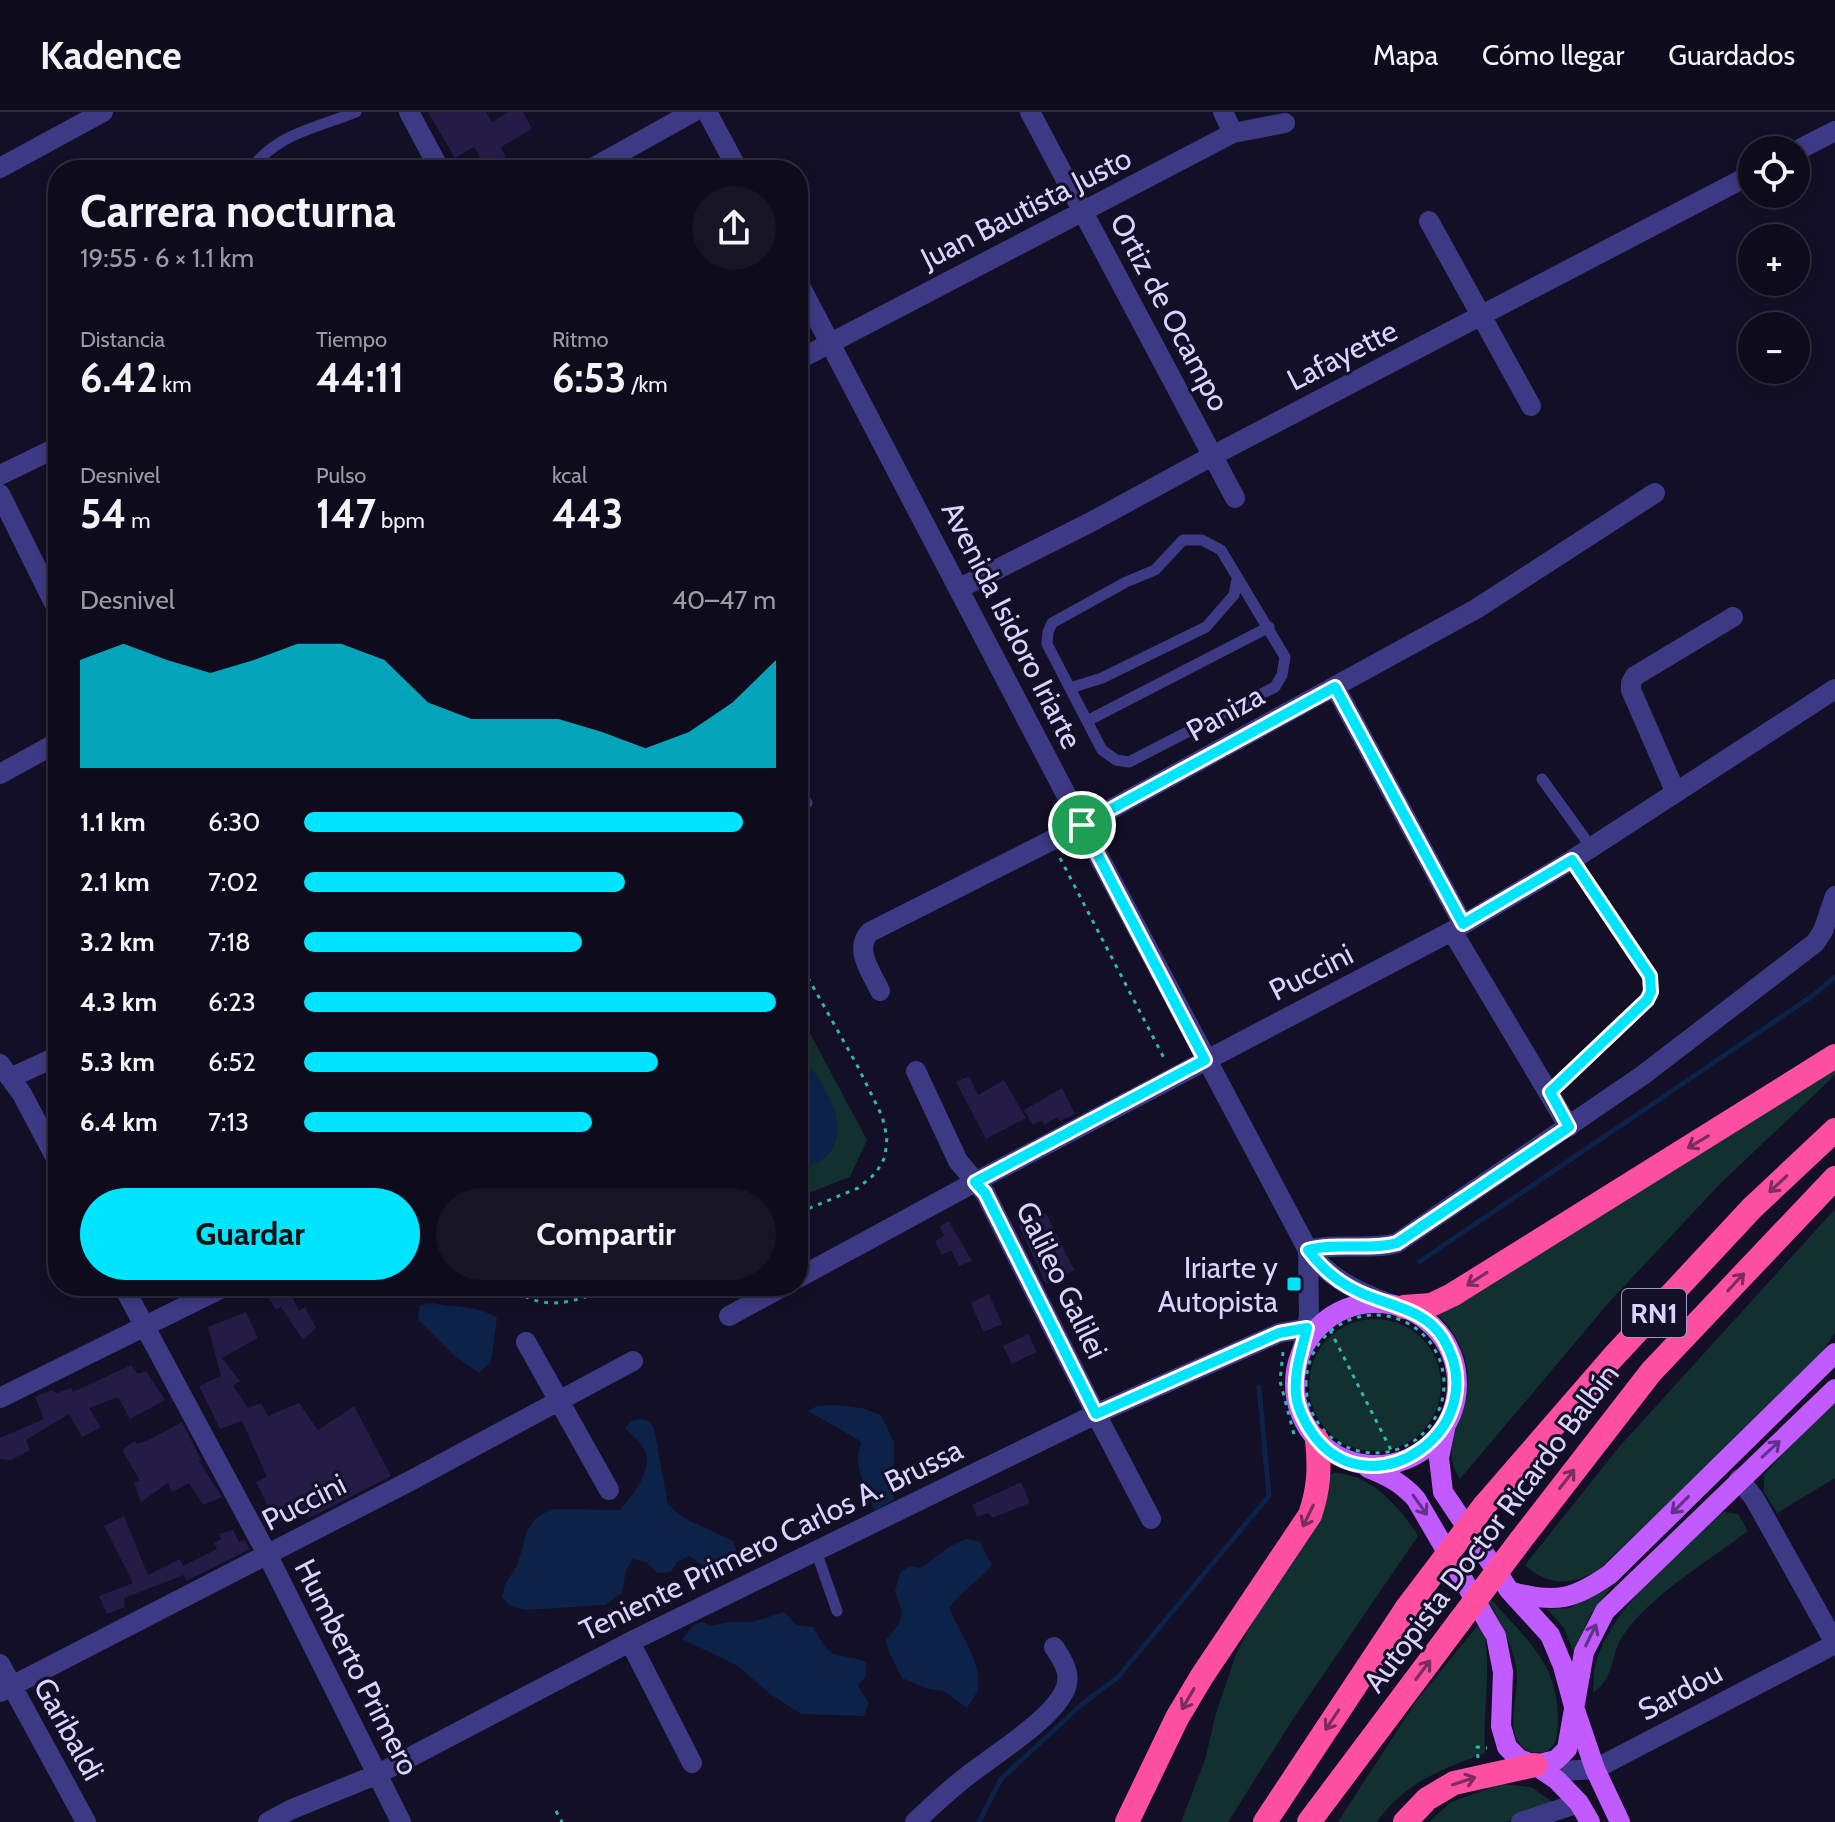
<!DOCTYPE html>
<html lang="es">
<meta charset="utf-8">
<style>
:root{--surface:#0e0b1c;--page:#171425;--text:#f1f3f6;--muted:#9b9ba3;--line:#2e2b3b;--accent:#00e5ff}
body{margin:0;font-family:Cabin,sans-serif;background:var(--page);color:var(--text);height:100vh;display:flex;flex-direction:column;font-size:30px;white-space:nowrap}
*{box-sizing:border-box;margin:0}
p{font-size:26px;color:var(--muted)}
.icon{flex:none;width:44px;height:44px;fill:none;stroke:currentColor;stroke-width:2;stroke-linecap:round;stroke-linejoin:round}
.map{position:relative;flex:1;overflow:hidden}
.panel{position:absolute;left:48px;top:48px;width:760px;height:1136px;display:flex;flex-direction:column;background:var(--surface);border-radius:32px;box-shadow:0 4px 12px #0003,0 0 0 2px var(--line)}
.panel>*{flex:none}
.controls{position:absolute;left:1738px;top:24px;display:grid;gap:16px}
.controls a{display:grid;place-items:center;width:72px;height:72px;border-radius:50%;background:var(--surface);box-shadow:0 4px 12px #0003,0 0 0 2px var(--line);font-size:40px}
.pin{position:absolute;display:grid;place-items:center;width:68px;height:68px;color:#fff;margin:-34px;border:4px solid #fff;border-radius:50%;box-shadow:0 2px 8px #0007}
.round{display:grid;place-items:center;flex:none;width:84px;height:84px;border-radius:42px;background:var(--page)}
.summary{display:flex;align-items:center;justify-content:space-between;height:136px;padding:0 32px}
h1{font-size:44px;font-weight:800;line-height:60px}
.stats{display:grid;grid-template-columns:repeat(3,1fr);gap:12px;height:136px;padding:8px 32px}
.stats div{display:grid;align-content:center}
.stats b{font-size:40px;font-weight:800}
.stats small{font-size:22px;font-weight:400}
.stats p{font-size:22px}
.chart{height:224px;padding:16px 32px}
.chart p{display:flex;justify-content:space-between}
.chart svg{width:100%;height:144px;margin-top:8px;fill:var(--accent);opacity:.7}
.primary-button{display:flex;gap:16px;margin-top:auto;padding:16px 32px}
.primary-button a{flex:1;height:92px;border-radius:48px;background:var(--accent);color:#111;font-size:32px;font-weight:800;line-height:92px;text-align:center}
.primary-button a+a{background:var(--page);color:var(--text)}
ul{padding:0 32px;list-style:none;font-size:26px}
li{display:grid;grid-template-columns:128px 96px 1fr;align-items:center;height:60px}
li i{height:20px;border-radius:10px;background:var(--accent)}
header{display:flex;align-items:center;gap:48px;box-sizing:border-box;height:112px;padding:0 40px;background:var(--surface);border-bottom:2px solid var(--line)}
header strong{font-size:38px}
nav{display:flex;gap:44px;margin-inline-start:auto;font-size:28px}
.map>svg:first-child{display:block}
.green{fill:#12302f}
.water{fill:#0c2248}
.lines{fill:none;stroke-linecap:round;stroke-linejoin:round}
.stream{stroke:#0c2248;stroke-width:5}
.building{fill:#241b47}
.path{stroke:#2fb8b0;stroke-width:3;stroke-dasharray:4 6;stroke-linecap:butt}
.service{stroke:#3d3a85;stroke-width:11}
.minor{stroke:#3d3a85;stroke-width:20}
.tertiary{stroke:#3d3a85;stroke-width:20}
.primary{stroke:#c25bff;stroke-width:20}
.motorway{stroke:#ff4fa3;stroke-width:24}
.motorway-bridge{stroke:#ff4fa3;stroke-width:24}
.oneway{stroke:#7d2c5e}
.oneway2{stroke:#623188}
.route-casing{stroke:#fff;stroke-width:16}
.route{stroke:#00e5ff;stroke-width:10}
.poi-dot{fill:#00e5ff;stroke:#130f26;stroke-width:3}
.labels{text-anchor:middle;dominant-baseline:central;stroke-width:6;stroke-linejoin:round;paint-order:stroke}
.shield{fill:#130f26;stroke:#9e99be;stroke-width:2}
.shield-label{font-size:28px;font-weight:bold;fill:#d9d4ff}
.street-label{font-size:30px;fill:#d9d4ff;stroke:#130f26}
.poi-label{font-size:30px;fill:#d9d4ff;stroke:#130f26;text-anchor:end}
</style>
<header>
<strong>Kadence</strong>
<nav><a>Mapa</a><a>Cómo llegar</a><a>Guardados</a></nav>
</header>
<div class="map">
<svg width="1835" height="1710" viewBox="0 0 1835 1710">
<rect width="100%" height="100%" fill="#130f26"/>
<!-- green -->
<path class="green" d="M 798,899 L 867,1028 L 850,1065 L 798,1085 Z
M 1835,952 L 1835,963 L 1721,1071 L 1611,1188 L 1460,1367 C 1442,1341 1457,1316 1465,1290 C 1475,1256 1460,1224 1436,1201 Z
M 1835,1097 L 1835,1221 L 1816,1249 L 1598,1458 C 1572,1473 1549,1475 1525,1453 L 1619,1335 Z
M1309 1273a66 66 0 1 1 132 0a66 66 0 1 1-132 0Z
M 1835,1291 L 1835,1366 L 1777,1401 L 1764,1380 L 1764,1363 L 1791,1332 Z
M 1334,1361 C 1370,1361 1401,1396 1418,1424 L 1295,1604 L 1228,1710 L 1181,1710 L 1205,1648 L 1216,1601 L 1236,1542 L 1329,1364 Z
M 1724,1400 L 1738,1402 L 1748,1419 C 1711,1447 1650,1484 1624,1522 C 1609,1543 1617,1563 1593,1581 C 1594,1571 1593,1559 1596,1550 C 1613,1493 1677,1443 1719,1402 Z
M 1616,1469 L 1589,1505 L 1574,1541 L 1564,1516 L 1547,1497 L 1570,1496 Z
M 1484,1479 C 1524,1527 1565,1552 1557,1623 C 1555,1638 1544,1643 1530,1640 C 1499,1624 1522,1582 1516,1554 C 1511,1527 1496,1503 1484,1479 Z
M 1481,1509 C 1494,1550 1482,1598 1485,1641 C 1443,1657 1403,1671 1377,1710 L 1338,1710 L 1415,1591 Z
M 1501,1672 L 1531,1675 L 1558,1694 L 1506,1710 L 1429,1710 L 1451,1690 Z"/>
<!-- water -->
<path class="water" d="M 798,940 C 819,964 856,1013 826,1045 C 820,1051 806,1054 798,1058 Z
M 433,1191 C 455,1196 478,1193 497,1206 L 491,1250 L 479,1261 L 455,1244 L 418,1207 L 420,1193 Z
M 835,1293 L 862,1296 L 881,1303 L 894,1330 L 894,1388 L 875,1399 C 867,1378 850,1351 862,1330 L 808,1299 L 817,1294 Z
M 641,1307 L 649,1309 L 654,1316 L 668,1393 L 684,1406 L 733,1429 L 738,1442 L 722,1460 L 709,1458 L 689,1444 L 677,1450 L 671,1460 L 658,1461 L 646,1450 L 633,1447 L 626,1458 L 622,1481 L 605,1493 L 525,1498 L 509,1493 L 502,1485 L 505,1472 L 517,1454 L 527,1419 L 535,1407 L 551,1397 L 620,1398 C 633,1383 656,1355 643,1335 C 639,1328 631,1322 625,1316 L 631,1309 Z
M 966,1427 L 979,1429 L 992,1453 C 977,1471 961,1479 949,1496 C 959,1520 985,1554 977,1579 C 975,1585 970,1591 967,1596 L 944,1579 L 928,1577 L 902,1566 L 889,1540 L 886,1528 L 899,1512 L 902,1500 L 895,1479 L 900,1461 L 910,1454 L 921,1456 L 949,1435 Z
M 784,1500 L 796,1513 L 813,1515 C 834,1554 832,1537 866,1550 L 866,1564 L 858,1574 L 869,1591 L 864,1604 L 801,1602 L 770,1582 L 738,1554 L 682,1527 L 695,1512 L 703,1510 L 710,1514 L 729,1510 L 752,1510 Z"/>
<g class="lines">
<!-- stream -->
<path class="stream" d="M 1419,1150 L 1815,882 L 1835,865
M 979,1710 L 1001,1667 L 1081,1593 L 1118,1565 L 1269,1384 L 1259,1275"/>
</g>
<!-- building -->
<path class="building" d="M 428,0 L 486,0 L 492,10 L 509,0 L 523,0 L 532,17 L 501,35 L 511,58 L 487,58 L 474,35 L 455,46 Z
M 969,964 L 978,983 L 1004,968 L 1026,1006 L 986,1027 L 956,970 Z
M 1062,976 L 1075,1002 L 1060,1009 L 1058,1005 L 1044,1013 L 1042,1008 L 1033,1013 L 1024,998 Z
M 1046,1101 L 1074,1158 L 1046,1172 L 1019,1114 Z
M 949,1109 L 972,1149 L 959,1154 L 951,1138 L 942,1143 L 935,1129 L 944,1124 L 940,1114 Z
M 283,1174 L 287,1174 L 299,1199 L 305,1195 L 316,1216 L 303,1228 L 281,1195 L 276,1198 L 266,1181 Z
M 989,1182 L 1002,1212 L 983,1220 L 971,1191 Z
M 246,1200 L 258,1226 L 222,1246 L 240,1269 L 233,1274 L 248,1296 L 261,1291 L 268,1304 L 299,1291 L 318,1318 L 354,1294 L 391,1364 L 309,1406 L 304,1397 L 276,1411 L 256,1370 L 267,1365 L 242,1309 L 220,1317 L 199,1274 L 221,1264 L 208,1215 Z
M 1028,1222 L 1037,1240 L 1012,1252 L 1003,1234 Z
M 131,1253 L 138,1262 L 146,1259 L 165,1288 L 130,1307 L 118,1285 L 89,1296 L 101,1315 L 82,1325 L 69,1302 L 26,1328 L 30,1338 L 11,1348 L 0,1347 L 0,1326 L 44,1307 L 35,1285 L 52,1278 L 57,1281 L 71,1276 L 73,1280 Z
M 182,1310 L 201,1348 L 199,1349 L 222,1385 L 203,1393 L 189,1371 L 172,1380 L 168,1371 L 141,1390 L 134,1371 L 140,1369 L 122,1338 L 135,1329 L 137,1332 L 151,1327 Z
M 1021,1370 L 1030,1391 L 992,1406 L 988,1401 L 977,1405 L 972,1393 Z
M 124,1404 L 148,1463 L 180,1447 L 183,1454 L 217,1437 L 214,1431 L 221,1427 L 219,1422 L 233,1418 L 239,1430 L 245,1428 L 250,1437 L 186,1469 L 184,1463 L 124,1486 L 125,1495 L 107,1502 L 99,1484 L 133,1471 L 104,1414 Z"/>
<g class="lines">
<!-- path -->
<path class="path" d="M 1060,746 L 1165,948
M 798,848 L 857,953 L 882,1004 L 887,1025 L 885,1045 L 876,1061 L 858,1076 L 798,1101
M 508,1174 C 546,1203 576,1189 615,1174
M1306 1272a69 69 0 1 1 138 0a69 69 0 1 1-138 0Z
M 1330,1218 L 1392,1340
M 1283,1240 L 1280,1269 L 1295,1326
M 1478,1646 L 1477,1635 L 1487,1636
M 556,1699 L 562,1710"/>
<!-- service -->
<path class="service" d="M 250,58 C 278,21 314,17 356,0
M 1183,428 L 1202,428 L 1221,438 L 1285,545 L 1282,563 L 1275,575 L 1129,650 L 1116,648 L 1102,638 L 1047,532 L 1048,520 L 1052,511 L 1126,470 L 1155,458 Z
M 1070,576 L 1102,566 L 1206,515 L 1234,483 L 1237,467
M 1087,609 L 1269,515
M 1542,667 L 1591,735
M 798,678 L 807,691
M 1550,980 L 1647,888 L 1651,880 L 1650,864 L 1572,748
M 816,1439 L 837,1499"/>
<!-- minor -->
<path class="minor" d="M 409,0 L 440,58
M 1030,0 L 1235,386
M 1223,0 L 1233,21
M 1796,39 L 1835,19
M 0,56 L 103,0
M 589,58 L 693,0
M 1429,109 L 1531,294
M 798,248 L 1233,21 L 1285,11
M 0,363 L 58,335
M 0,382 L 58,499
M 960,476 L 1091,410 L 1212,344 L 1752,62
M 1335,575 L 1463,812
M 0,662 L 58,630
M 1675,679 L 1631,578 L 1631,571 L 1635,564 L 1733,505
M 1452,819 L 1569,1015
M 880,879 C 872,861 853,837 870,820 L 1082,713 L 1476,497 L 1655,381
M 0,952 L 22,982 L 58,1050
M 916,959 L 958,1049 L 985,1081 L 1096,1302 L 1151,1407
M 10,966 L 58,944
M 1308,1138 C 1337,1130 1368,1139 1397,1131 L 1643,963 L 1815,831 L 1823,819 L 1835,784
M 798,1166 L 975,1070 L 1452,819 L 1572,748 L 1835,577
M 123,1174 L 267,1442 L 401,1710
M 729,1204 L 784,1174
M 526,1230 L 609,1378
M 0,1286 L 226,1174
M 1739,1367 L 1754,1386 L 1835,1531
M 630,1530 L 692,1651
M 0,1552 L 86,1710
M 0,1580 L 410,1369 L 633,1249
M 1547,1660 L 1595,1657 L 1835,1532
M 268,1710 L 290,1698 L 378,1662 L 630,1530 L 1096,1302 L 1279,1221 L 1307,1216
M 915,1710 C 933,1693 951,1676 971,1661 C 997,1641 1049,1609 1064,1580 C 1073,1563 1063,1549 1054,1535
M 1521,1710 L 1579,1691"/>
<!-- tertiary -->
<path class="tertiary" d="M 707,0 L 738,58
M 798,170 L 1082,713 L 1308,1138 C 1329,1166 1356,1179 1388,1191
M 1302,1238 L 1309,1204 L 1308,1138"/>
<!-- primary -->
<path class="primary" d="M1295 1272a81 81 0 1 1 162 0a81 81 0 1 1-162 0Z
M 1445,1317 L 1439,1346 L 1443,1380 L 1509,1478 L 1550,1523 L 1563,1554 L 1575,1598 L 1595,1657 L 1620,1710
M 1368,1356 C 1388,1364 1402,1371 1416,1387 L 1496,1524 L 1503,1560 L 1501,1614 L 1507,1635 L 1519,1647 L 1535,1653 L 1557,1668 L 1579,1691 L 1590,1710
M 1513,1480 C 1555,1492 1575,1487 1610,1462 L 1835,1241
M 1535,1653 L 1556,1648 L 1567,1637 L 1584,1540 L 1605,1499 L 1835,1277"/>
<!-- motorway -->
<path class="motorway" d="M 1404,1195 L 1431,1193 L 1452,1183 L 1835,944
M 1484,1394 L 1614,1244 L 1752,1096 L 1835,1018
M 1520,1429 L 1651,1260 L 1835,1066
M 1127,1710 L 1177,1606 L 1202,1564 L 1310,1403 C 1319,1377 1320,1356 1317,1328
M 1265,1710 L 1406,1497
M 1309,1710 L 1459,1510
M 1405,1710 L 1427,1687 L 1454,1671 L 1535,1653"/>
<!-- motorway-bridge -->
<path class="motorway-bridge" d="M 1406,1497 L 1484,1394
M 1459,1510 L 1520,1429"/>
</g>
<!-- one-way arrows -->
<defs><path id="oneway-shaft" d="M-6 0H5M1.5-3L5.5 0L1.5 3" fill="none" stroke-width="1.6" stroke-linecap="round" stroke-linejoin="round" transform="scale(2)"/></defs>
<g class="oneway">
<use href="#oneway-shaft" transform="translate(1698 1030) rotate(149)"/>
<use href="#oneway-shaft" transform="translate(1778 1072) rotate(137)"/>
<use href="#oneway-shaft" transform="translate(1477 1167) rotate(147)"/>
<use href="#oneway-shaft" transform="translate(1736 1170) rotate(-47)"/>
<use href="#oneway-shaft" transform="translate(1567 1367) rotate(-52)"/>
<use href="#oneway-shaft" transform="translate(1308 1404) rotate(116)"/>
<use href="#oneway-shaft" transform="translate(1423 1558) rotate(-53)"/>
<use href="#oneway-shaft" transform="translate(1188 1587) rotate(120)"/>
<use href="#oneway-shaft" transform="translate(1332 1608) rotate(124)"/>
<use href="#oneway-shaft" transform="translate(1464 1669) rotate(-18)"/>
</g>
<g class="oneway2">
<use href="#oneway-shaft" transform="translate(1771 1337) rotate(-43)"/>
<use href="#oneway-shaft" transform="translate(1420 1393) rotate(55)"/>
<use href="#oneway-shaft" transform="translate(1680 1393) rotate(135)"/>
<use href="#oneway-shaft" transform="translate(1591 1523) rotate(-64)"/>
</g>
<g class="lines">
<!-- route casing -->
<g class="route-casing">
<path id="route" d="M 1335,575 L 1463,812 L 1572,748 L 1650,864 L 1651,880 L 1647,888 L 1550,980 L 1569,1015 L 1397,1131 C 1368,1139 1337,1130 1308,1138 C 1322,1157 1337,1170 1359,1180 C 1388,1194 1424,1196 1443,1226 C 1498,1317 1369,1403 1312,1321 C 1304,1309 1297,1296 1296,1282 C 1294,1259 1302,1238 1307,1216 L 1279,1221 L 1096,1302 L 985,1081 L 975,1070 L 1205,948 L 1082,713 Z"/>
</g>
<!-- route -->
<use href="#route" class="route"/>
</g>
<!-- markers -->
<rect class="poi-dot" x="1286" y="1164" width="16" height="16" rx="4"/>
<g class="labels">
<!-- shield labels -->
<rect class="shield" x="1622" y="1177" width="64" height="48" rx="6"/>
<g class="shield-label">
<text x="1654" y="1201">RN1</text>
</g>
<!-- street labels -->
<g class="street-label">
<text transform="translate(1026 96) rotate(-27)">Juan Bautista Justo</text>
<text transform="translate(1170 200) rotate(62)">Ortiz de Ocampo</text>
<text transform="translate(1342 243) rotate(-27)">Lafayette</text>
<text transform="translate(1012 513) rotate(63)">Avenida Isidoro Iriarte</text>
<text transform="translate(1225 601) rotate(-29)">Paniza</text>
<text transform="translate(1311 860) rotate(-27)">Puccini</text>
<text transform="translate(1062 1168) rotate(64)">Galileo Galilei</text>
<text transform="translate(304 1390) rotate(-27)">Puccini</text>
<text transform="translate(1491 1416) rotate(-53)">Autopista Doctor Ricardo Balbín</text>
<text transform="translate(771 1428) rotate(-26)">Teniente Primero Carlos A. Brussa</text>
<text transform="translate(357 1555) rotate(63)">Humberto Primero</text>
<text transform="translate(1680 1579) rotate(-28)">Sardou</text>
<text transform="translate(69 1617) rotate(61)">Garibaldi</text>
</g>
<!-- poi labels -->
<g class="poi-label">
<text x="1278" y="1155">Iriarte y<tspan x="1278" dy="34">Autopista</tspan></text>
</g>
</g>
</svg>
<div class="controls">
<a><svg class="icon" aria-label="locate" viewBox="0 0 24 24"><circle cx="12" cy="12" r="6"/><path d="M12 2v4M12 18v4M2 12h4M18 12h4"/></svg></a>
<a>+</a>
<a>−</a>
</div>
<div class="pin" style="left:1082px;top:713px;background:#1e9e55"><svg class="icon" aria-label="arrive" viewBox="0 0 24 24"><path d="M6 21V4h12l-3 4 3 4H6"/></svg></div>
<section class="panel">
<div class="summary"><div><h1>Carrera nocturna</h1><p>19:55 · 6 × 1.1 km</p></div><a class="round"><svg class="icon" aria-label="share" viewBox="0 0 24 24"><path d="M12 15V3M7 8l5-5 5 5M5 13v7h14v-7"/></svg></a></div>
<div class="stats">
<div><p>Distancia</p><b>6.42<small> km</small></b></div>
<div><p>Tiempo</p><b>44:11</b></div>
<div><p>Ritmo</p><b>6:53<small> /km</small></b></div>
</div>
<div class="stats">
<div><p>Desnivel</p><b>54<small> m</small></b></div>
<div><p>Pulso</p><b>147<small> bpm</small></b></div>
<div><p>kcal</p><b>443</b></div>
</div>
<div class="chart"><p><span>Desnivel</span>40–47 m</p>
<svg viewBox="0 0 160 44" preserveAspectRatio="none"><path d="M0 44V11L10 6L20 11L30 15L40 11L50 6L60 6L70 11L80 24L90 29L100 29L110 29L120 33L130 38L140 33L150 24L160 11V44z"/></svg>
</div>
<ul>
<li><b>1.1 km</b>6:30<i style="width:93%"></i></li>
<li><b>2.1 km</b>7:02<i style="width:68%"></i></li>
<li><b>3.2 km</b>7:18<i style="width:59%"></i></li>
<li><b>4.3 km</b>6:23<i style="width:100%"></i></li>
<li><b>5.3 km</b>6:52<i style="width:75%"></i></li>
<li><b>6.4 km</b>7:13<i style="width:61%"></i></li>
</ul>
<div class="primary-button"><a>Guardar</a><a>Compartir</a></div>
</section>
</div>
